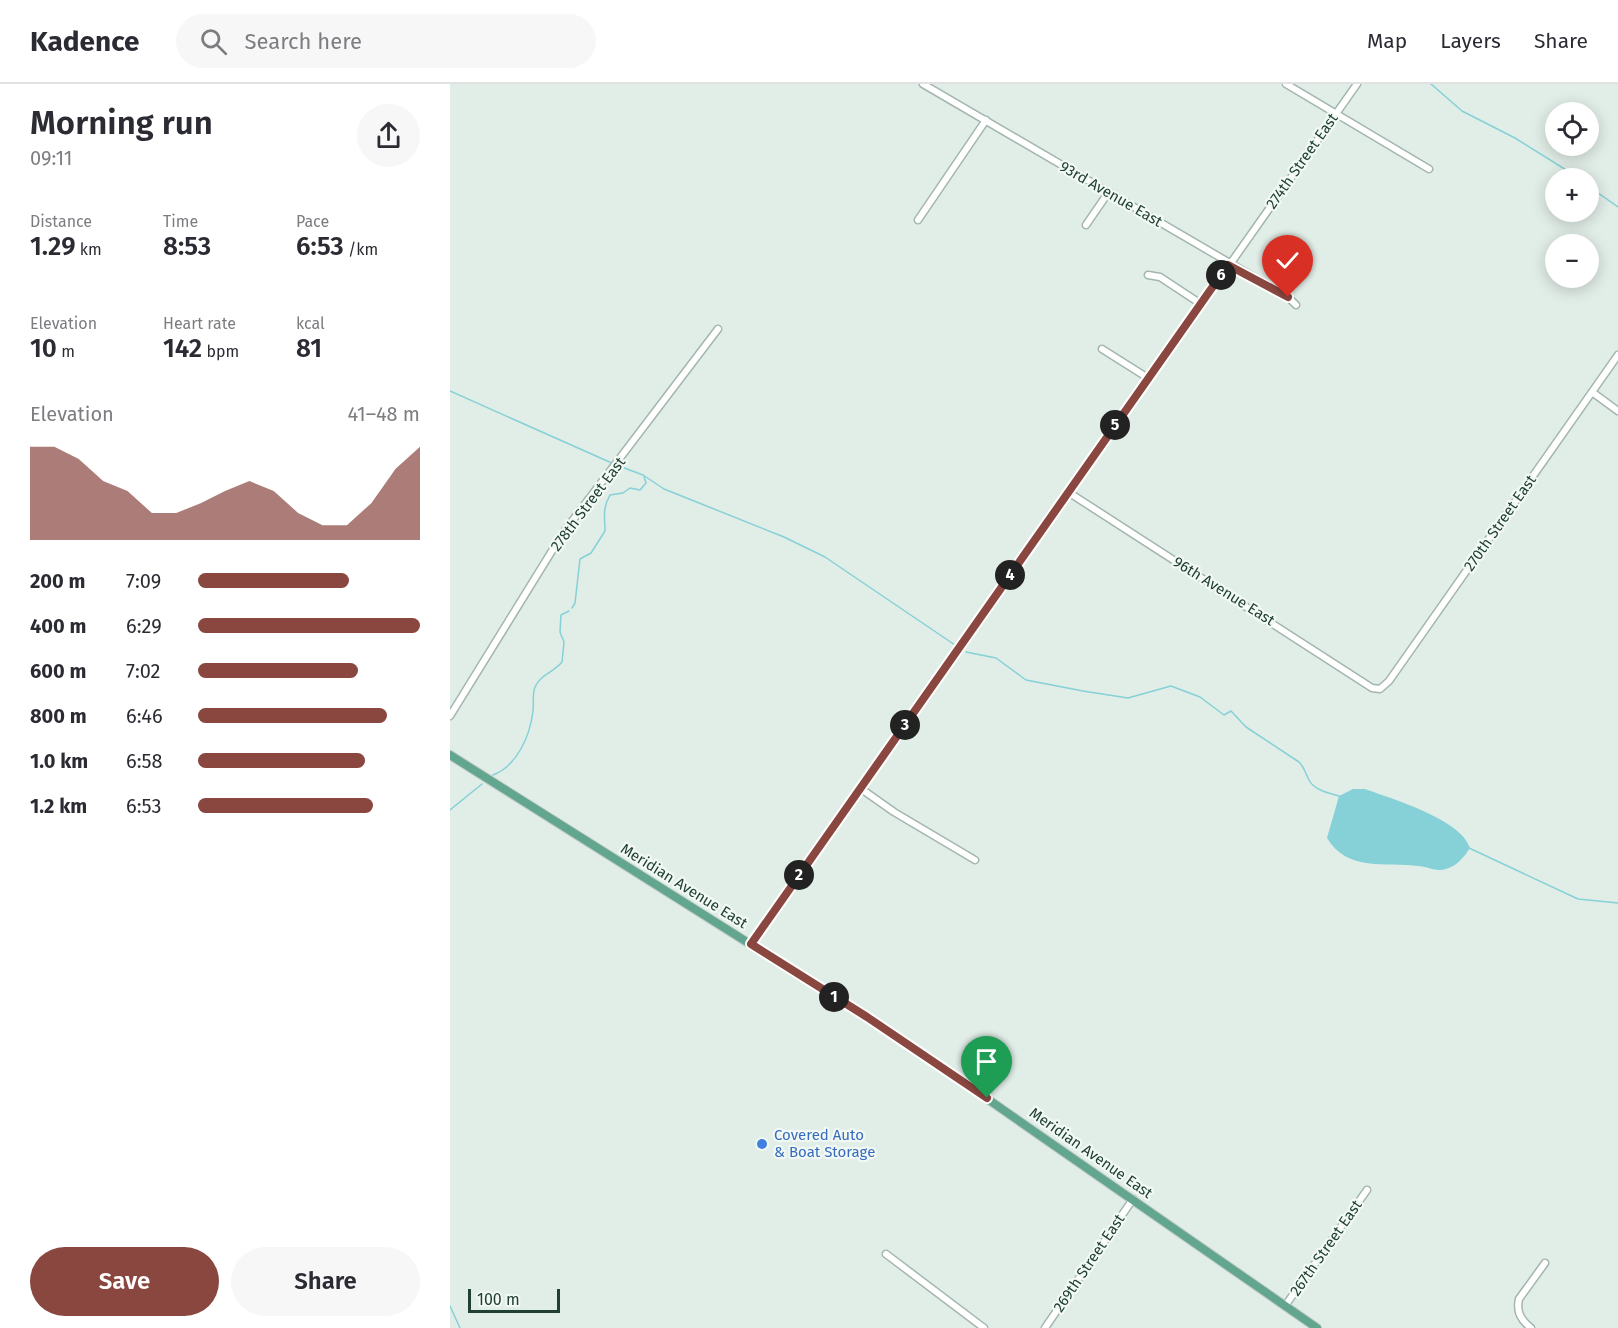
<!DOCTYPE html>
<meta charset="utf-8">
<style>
:root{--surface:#fff;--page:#f7f7f7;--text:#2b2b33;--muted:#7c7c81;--line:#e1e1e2;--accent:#8a4740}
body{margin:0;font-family:"Fira Sans",sans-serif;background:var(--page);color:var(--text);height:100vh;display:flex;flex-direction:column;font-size:22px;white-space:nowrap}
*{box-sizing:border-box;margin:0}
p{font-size:20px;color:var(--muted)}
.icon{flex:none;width:33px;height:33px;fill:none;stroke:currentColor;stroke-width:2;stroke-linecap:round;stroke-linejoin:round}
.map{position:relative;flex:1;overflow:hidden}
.panel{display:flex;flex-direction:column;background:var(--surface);width:450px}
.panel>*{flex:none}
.fabs{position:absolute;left:1095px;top:18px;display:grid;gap:12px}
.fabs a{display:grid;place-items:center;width:54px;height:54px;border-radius:50%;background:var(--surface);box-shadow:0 3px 15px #0003;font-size:30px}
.scale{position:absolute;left:18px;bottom:15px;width:92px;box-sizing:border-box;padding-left:6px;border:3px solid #204034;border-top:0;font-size:16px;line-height:21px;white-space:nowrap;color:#204034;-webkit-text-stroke:4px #f2f9f5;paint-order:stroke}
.pin{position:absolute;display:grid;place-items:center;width:51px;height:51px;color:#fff;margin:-62px -26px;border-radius:50% 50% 50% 0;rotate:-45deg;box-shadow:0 0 6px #0007}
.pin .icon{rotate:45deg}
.km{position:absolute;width:30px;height:30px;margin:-15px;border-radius:50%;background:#222;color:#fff;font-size:16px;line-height:30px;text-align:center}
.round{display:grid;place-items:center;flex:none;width:63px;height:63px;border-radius:32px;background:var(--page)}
.head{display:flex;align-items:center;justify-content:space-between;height:102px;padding:0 30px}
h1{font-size:33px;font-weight:600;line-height:45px}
.figures{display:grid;grid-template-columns:repeat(3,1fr);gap:9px;height:102px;padding:6px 30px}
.figures div{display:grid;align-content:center}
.figures b{font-size:26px;font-weight:600}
.figures small{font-size:16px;font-weight:400}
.figures p{font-size:16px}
.chart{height:168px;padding:12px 30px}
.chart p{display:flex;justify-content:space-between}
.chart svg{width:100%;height:108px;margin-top:6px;fill:var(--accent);opacity:.7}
.button{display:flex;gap:12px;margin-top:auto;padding:12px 30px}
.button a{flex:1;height:69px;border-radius:36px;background:var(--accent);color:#fff;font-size:24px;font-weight:600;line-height:69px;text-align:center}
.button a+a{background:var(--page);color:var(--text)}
ul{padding:0 30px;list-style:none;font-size:20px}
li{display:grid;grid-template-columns:96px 72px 1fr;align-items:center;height:45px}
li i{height:15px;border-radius:8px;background:var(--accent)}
header{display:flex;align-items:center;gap:36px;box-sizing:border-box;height:84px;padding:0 30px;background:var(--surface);border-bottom:2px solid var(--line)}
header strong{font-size:28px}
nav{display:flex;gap:33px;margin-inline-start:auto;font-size:21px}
.search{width:420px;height:54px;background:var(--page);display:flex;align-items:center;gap:15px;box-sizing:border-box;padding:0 21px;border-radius:33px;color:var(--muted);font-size:22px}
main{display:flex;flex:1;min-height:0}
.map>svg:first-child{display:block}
.water{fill:#85d1d7}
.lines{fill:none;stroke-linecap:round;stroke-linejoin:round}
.stream{stroke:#85d1d7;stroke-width:1.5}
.minor-casing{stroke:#a3b6ae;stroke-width:9}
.major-casing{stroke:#c1cac6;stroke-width:10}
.minor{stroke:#fff;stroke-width:6}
.major{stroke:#62a68f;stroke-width:8}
.route-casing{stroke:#fff;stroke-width:12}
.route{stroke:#8a4740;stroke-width:8}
.shop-dot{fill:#3f7fe0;stroke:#f2f9f5;stroke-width:2}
.labels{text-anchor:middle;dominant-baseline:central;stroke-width:4.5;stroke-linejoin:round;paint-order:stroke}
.street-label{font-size:15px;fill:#204034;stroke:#f2f9f5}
.shop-label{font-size:15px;fill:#366cbe;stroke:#f2f9f5;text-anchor:start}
</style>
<header>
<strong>Kadence</strong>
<div class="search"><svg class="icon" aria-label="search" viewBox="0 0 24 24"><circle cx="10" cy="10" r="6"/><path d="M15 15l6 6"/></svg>Search here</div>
<nav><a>Map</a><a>Layers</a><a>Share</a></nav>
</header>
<main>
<section class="panel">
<div class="head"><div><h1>Morning run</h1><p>09:11</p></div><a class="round"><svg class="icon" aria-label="share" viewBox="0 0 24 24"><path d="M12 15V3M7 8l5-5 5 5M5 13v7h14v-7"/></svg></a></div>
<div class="figures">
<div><p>Distance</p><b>1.29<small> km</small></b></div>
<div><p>Time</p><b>8:53</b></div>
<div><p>Pace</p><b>6:53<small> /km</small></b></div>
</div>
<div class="figures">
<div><p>Elevation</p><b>10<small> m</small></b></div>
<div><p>Heart rate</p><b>142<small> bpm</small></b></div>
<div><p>kcal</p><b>81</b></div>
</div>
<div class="chart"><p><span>Elevation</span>41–48 m</p>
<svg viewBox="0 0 160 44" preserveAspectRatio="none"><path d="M0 44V6L10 6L20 11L30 20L40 24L50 33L60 33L70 29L80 24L90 20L100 24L110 33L120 38L130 38L140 29L150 15L160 6V44z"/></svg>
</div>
<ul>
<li><b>200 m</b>7:09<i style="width:68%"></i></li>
<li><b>400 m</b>6:29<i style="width:100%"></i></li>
<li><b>600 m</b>7:02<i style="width:72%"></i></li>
<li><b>800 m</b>6:46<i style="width:85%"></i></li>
<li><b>1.0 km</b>6:58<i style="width:75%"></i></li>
<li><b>1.2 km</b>6:53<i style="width:79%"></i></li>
</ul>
<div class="button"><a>Save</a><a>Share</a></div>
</section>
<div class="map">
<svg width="1168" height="1244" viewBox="0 0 1168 1244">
<rect width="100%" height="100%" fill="#e1ede7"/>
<!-- water -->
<path class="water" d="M 903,705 L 915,705 C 942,715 1011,735 1020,764 C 1014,773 1007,782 996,785 C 986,788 979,783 969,782 C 936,778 897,788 877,754 L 889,712 Z"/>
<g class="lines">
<!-- stream -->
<path class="stream" d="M 981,0 L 1012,27 L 1065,54 L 1129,94
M 1138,102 L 1168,123
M 0,307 L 164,380
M 169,382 L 193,391 L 214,405 L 334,453 L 375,473 L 505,561
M 122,524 L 125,519 L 130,475 L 141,469 L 155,447 C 155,432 152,425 160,411 L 173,409 L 180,404 L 190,406 L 196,399 L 194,393
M 516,568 L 546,574 L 576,596 L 633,607 L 678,614 L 721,602 L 750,613 L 774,631 L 781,627 L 796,643 L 849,678 C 855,684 855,689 859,696 C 864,706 878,709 889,712
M 43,691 C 67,682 80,652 83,627 C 84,620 82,610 85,603 C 90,591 104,588 112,578 L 114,558 L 110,548 L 111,531 L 119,527
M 0,726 L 32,700
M 1019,764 L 1128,815 L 1168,819
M 0,1222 L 10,1244"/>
<!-- minor casing -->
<g class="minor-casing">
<path id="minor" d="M 473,0 L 838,213 L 846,221
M 836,0 L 979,85
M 468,136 L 536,36
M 636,141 L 658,109
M 698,191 L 710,193 L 751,220
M 652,265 L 698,294
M 1142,308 L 1168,327
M 618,408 L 922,604 L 930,605 L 939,597 L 1168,271
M 0,632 L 113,449 L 268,245
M 410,704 L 444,728 L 525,776
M 301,860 L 907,0
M 436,1170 L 534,1244
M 835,1222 L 917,1106
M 595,1244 L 683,1115
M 1081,1244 C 1071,1236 1066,1228 1069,1215 L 1095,1179"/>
</g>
<!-- major casing -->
<g class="major-casing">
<path id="major" d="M 0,671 L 454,957 L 867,1244"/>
</g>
<!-- minor -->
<use href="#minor" class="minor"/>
<!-- major -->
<use href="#major" class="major"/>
</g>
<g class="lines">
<!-- route casing -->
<g class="route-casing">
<path id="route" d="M 537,1014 L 417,933 L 301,860 L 778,181 L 838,213"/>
</g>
<!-- route -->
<use href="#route" class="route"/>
</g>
<!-- markers -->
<circle class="shop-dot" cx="312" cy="1060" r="6"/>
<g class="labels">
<!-- street labels -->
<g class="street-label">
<text transform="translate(852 77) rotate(-55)">274th Street East</text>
<text transform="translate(661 110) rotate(30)">93rd Avenue East</text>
<text transform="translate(138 420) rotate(-53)">278th Street East</text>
<text transform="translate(1050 439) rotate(-55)">270th Street East</text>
<text transform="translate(774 507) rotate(32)">96th Avenue East</text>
<text transform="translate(234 802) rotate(32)">Meridian Avenue East</text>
<text transform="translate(641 1069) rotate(35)">Meridian Avenue East</text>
<text transform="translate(876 1164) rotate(-55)">267th Street East</text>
<text transform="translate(639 1179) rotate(-56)">269th Street East</text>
</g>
<!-- shop labels -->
<g class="shop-label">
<text x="324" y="1051">Covered Auto<tspan x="324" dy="17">&amp; Boat Storage</tspan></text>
</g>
</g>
</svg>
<div class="fabs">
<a><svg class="icon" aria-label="locate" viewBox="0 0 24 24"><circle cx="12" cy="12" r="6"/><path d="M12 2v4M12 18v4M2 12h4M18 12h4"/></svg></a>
<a>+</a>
<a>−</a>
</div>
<div class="scale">100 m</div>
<div class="pin" style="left:537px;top:1014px;background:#1e9e55"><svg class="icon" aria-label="arrive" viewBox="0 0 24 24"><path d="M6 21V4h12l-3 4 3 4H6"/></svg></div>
<div class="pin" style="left:838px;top:213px;background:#d93025"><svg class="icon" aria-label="check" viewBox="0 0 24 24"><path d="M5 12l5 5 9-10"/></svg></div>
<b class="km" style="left:384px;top:913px">1</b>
<b class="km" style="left:349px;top:791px">2</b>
<b class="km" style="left:455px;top:641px">3</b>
<b class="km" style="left:560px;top:491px">4</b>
<b class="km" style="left:665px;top:341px">5</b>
<b class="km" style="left:771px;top:191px">6</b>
</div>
</main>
